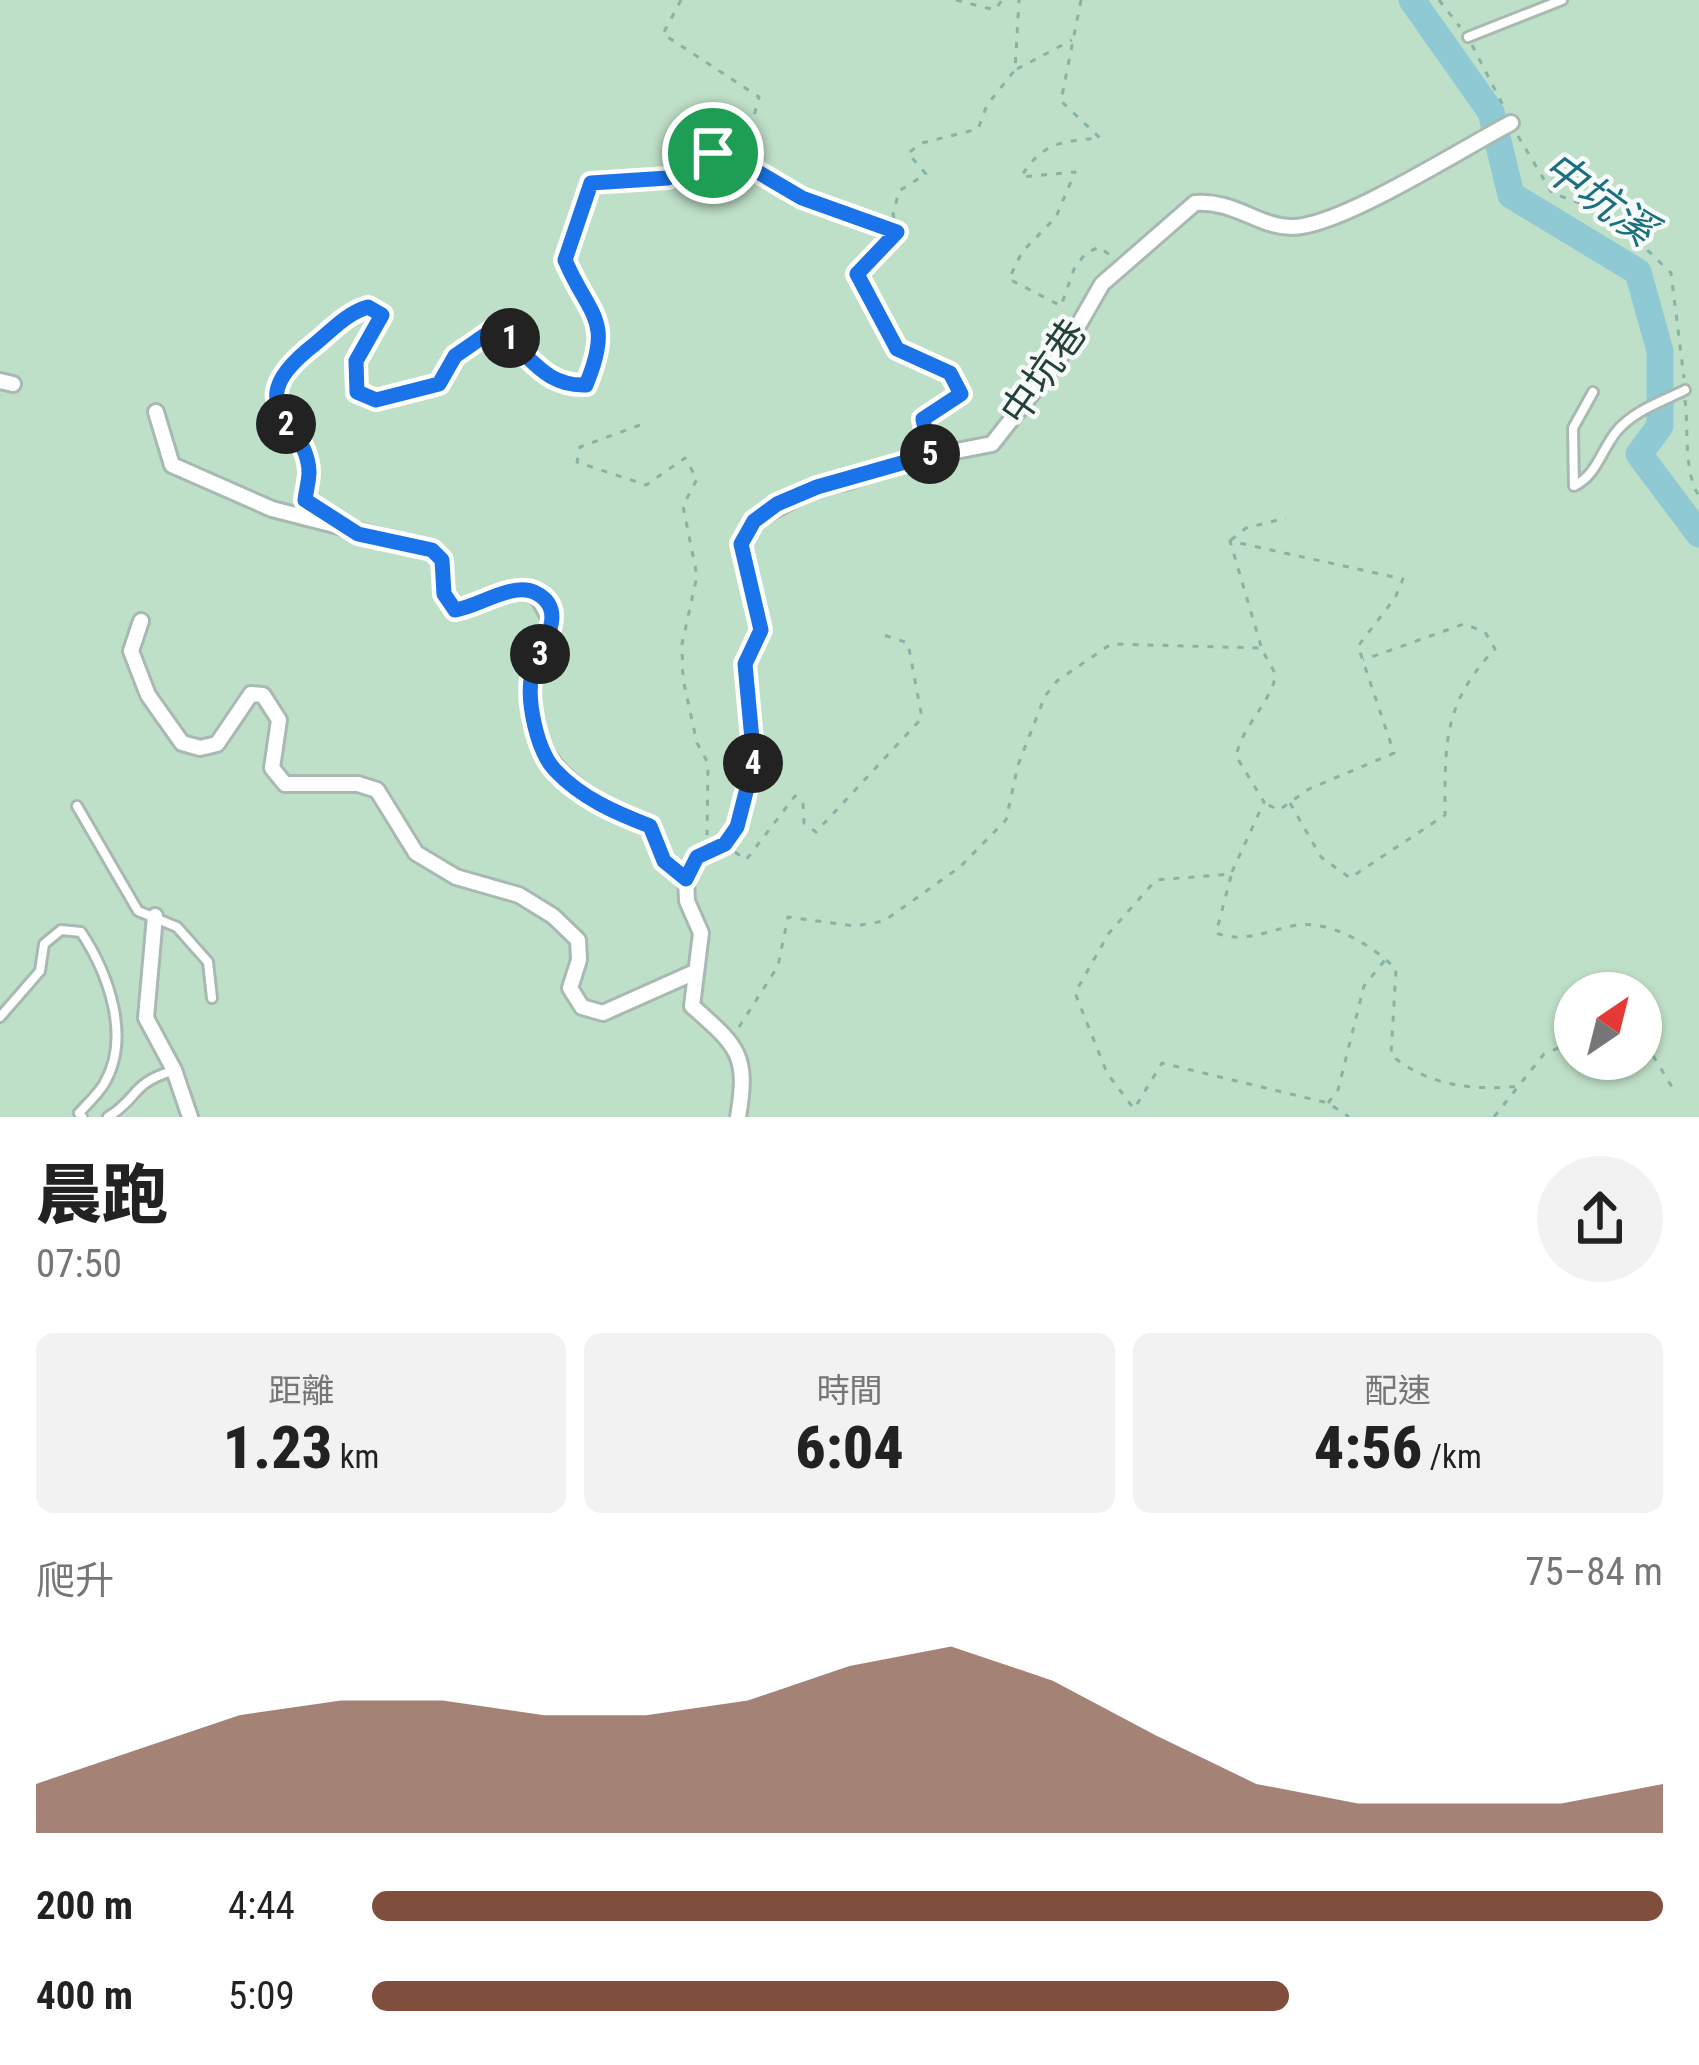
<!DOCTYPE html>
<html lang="zh-TW">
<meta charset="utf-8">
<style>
:root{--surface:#fff;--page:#f2f2f2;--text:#222;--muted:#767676;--accent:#804e3d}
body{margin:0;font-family:"Roboto Condensed","Noto Sans TC",sans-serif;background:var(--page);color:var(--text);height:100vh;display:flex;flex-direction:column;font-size:45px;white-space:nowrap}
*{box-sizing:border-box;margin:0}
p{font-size:39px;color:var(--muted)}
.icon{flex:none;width:66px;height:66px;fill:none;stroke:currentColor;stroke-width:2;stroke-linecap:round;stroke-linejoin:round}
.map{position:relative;height:1117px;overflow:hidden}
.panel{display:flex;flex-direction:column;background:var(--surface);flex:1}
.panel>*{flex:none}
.needle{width:78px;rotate:35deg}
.controls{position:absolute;left:1554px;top:972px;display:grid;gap:24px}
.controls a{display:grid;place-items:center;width:108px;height:108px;border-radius:50%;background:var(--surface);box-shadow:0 3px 9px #0004;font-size:60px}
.pin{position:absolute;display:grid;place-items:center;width:102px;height:102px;color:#fff;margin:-51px;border:6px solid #fff;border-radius:50%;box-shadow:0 3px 12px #0007}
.km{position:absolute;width:60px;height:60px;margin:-30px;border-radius:50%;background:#222;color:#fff;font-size:33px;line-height:60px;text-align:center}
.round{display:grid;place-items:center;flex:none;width:126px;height:126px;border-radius:63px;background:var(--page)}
.head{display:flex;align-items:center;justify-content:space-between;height:204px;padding:0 36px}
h1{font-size:66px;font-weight:800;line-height:90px}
.figures{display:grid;grid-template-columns:repeat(3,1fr);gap:18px;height:204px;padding:12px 36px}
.figures div{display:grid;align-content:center;border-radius:18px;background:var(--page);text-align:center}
.figures b{font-size:60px;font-weight:800}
.figures small{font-size:33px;font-weight:400}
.figures p{font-size:33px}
.chart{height:336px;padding:24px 36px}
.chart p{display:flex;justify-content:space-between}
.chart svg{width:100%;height:216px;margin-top:12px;fill:var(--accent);opacity:.7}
ul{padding:0 36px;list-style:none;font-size:39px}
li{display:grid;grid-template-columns:192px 144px 1fr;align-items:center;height:90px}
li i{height:30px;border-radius:15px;background:var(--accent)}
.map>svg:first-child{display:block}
.green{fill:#bfe0c8;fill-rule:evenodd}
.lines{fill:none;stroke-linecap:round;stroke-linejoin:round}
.river{stroke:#8ec9d4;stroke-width:27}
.service-casing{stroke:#a8b8b2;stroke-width:14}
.minor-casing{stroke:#a8b8b2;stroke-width:20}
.path{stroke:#86b3a5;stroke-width:3;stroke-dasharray:6 9;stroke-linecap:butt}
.service{stroke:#fff;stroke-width:8}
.minor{stroke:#fff;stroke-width:14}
.route-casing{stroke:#fff;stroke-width:24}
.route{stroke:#1a73e8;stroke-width:15}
.labels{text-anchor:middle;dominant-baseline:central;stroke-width:9;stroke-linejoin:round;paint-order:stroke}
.street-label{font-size:39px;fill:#24423a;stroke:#f7fbf9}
.water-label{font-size:42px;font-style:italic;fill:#1c6f80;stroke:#f7fbf9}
</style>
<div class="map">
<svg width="1699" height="1117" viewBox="0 0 1699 1117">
<rect width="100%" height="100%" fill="#e6efeb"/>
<!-- green -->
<path class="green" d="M 0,0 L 1699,0 L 1699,1117 L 0,1117 ZM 1575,993 L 1641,993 L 1641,1059 L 1575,1059 Z"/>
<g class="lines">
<!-- river -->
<path class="river" d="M 1412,0 L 1491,112 L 1511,195 L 1638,272 L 1660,351 L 1660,426 L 1639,454 L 1699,534"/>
<!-- service casing -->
<g class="service-casing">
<path id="service" d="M 1468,37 L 1562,0
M 1593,392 L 1573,428 L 1574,486 C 1596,476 1601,451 1616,432 C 1633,411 1661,402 1685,390
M 77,806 L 138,911 L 177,927 L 208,962 L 212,998
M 0,1017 L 40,971 L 44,944 L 61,930 L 81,932 C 108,973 132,1037 104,1084 C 98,1094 87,1104 79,1113 L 82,1117
M 108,1117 C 140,1097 130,1084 172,1071"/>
</g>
<!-- minor casing -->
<g class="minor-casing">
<path id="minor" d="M 0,381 L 13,384
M 156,412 L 172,465 L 272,509 L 432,550 L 442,560 L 444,594 L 455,610 L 518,590 L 535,592 L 552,623 C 549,643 534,656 531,675 C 517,757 586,801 650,827 L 664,861 L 686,879
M 141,621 L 131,651 L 148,695 L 182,743 L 200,748 L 217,744 L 251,694 L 263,695 L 279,720 L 272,768 L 285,784 L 358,784 L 377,790 L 416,853 L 456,877 L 519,895 L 553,916 L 578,940 L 579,960 L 570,988 L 582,1007 L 603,1013 L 695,972
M 155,916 L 146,1018 L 174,1070 L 190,1117
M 738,1117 C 749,1054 737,1046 692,1006 L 701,933 L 687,901 L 686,879 L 697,857 L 725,844 L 737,827 L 754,761 L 745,663 L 761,630 L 741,544 L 754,521 L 817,487 L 847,482 L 895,463 L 992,444 L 1059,359 L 1102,284 L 1195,203 C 1235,200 1258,227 1292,227 C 1340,227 1463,148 1511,123"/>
</g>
<!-- path -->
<path class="path" d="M 681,0 L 663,34 L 759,97 L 752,123 L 725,125 L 714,151
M 956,0 L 995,10 L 1002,0
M 1081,0 L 1061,101 L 1100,138 C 1062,141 1041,143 1021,177 L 1075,172 L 1056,217 L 1022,252 L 1009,279 L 1061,306 L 1074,269 L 1085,254 L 1099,247 L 1110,255
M 1439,0 L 1460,27
M 1472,45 L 1506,111
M 1017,69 L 1072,40
M 1518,136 L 1552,193 L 1610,214 L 1671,273 L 1684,378
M 897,233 L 893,214 L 899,191 L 926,174 L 908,153 L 922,143 L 978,129 L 987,105 L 1015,70 L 1019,0
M 1685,400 C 1689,430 1683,471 1699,496
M 640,425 L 580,447 L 577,462 L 646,485 L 685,458 L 697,479 L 683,506 L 697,576 L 682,644 L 683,679 L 697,743 L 708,763 L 707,835
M 311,504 L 305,500 C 307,488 311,474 307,463 C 287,408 253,392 315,344 C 332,330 347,313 368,307 L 382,315 L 356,361 L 357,392 L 376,400 L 438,384 L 455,356 L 491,331 C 527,343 538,388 586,385 C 613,318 589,318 565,261 L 591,183 L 667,179 L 713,153 L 733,158 L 802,198 L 897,233 L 857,273 L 897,349 L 950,373 L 961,394 L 923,419 L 928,442
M 1231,540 L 1246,528 L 1286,518
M 1261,646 L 1230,541 L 1403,579 L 1395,598 L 1358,646 L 1394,753 L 1309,789 L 1279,810 L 1264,803
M 1290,803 L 1321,857 L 1350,878 L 1445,815 C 1445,742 1443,704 1495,649 L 1485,632 L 1464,624 L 1363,660
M 735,852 L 746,860 L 795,796 L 803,803 L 804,823 L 816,832 L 922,718 L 908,643 L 881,634
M 1231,876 L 1216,933 C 1244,943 1264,932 1292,926 C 1328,918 1372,945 1396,969 L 1391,1055 C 1428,1086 1474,1091 1519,1086
M 739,1027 L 778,966 L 788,917 L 855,926 L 884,921 L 960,867 L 1006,820 L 1018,765 L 1045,696 L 1057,681 L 1111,644 L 1261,648 L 1276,675 C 1268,707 1244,723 1236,756 L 1264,802 L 1231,874 L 1156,880 L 1109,933 L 1075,993 L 1107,1073 L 1134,1109 L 1162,1063 L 1328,1103 L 1349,1117
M 1641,1047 L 1652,1054 L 1672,1087
M 1328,1103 L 1338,1090 L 1364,986 L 1385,960
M 1494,1117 L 1544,1054 L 1575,1041"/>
<!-- service -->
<use href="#service" class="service"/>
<!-- minor -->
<use href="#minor" class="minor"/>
</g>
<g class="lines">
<!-- route casing -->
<g class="route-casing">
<path id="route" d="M 713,153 L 734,158 L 802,198 L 897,232 L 857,274 L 897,349 L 950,373 L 961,394 L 923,419 L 930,455 L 817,487 L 777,504 L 754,521 L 741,544 L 761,630 L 745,664 L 754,761 L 737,827 L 725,844 L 697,857 L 686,879 L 664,861 L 650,826 C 616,813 581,798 555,770 C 537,751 526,700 532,674 C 537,650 573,610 534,592 C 513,582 477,607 455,610 L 444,594 L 442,560 L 432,550 L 358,534 L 305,500 C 306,491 309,481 309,472 C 308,419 233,407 315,344 C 332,330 347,313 368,307 L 382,315 L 356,361 L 357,392 L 376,400 L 439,384 L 455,356 L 491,331 C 527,343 537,387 586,385 C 614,318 589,317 565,260 L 591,183 L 668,178 Z"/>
</g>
<!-- route -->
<use href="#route" class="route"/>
</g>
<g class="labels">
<!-- street labels -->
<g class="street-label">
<text transform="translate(1044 372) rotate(-55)">中坑巷</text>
</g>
<!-- water labels -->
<g class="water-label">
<text transform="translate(1599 198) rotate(36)">中坑溪</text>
</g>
</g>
</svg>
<div class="controls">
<a><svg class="needle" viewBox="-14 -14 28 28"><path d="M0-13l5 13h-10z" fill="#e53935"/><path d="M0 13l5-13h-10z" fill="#767676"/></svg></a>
</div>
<div class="pin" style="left:713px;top:153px;background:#1e9e55"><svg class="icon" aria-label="arrive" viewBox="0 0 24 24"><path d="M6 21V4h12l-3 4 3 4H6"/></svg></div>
<b class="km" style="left:510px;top:338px">1</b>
<b class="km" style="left:286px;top:424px">2</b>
<b class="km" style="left:540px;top:654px">3</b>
<b class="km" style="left:753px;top:763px">4</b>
<b class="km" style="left:930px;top:454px">5</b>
</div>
<section class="panel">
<div class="head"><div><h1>晨跑</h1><p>07:50</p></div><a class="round"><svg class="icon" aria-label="share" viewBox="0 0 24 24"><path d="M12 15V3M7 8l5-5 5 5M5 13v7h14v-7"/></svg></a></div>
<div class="figures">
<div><p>距離</p><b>1.23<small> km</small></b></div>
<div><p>時間</p><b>6:04</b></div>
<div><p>配速</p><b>4:56<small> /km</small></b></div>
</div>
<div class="chart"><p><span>爬升</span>75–84 m</p>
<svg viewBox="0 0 160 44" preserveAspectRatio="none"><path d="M0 44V34L10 27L20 20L30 17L40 17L50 20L60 20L70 17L80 10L90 6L100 13L110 24L120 34L130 38L140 38L150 38L160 34V44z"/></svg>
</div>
<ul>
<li><b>200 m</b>4:44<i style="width:100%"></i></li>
<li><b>400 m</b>5:09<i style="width:71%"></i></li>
</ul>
</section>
